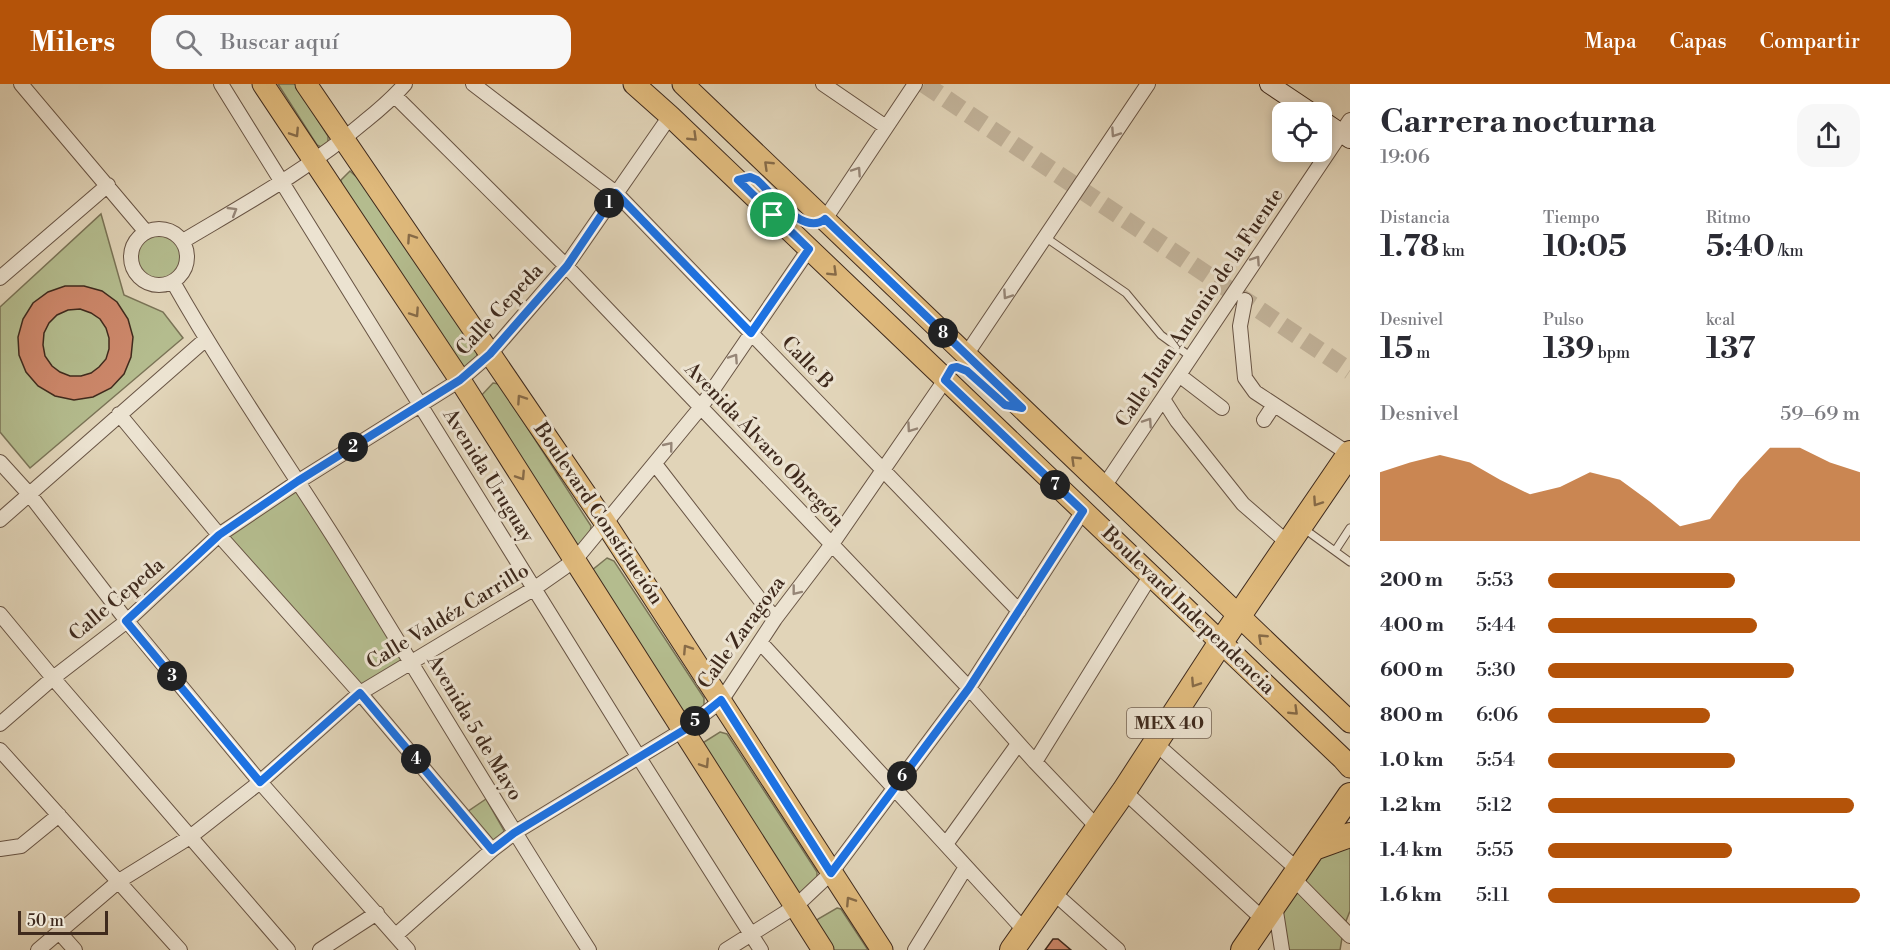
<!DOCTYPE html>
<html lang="es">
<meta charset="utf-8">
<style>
:root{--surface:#fff;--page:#f7f7f7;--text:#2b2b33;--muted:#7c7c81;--accent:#b45309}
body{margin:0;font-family:"Libre Bodoni",serif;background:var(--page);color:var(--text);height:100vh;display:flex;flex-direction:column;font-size:22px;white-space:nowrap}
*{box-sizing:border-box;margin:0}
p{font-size:20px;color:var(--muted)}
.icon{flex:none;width:33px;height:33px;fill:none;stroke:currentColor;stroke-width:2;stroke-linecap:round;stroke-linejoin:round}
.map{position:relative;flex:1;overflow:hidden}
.sheet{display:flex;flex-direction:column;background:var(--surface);width:540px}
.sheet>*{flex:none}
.buttons{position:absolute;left:1272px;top:18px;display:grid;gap:12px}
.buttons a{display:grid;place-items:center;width:60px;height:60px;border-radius:12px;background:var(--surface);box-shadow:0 3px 9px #0003;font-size:30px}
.scale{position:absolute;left:18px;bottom:15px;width:90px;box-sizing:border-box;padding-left:6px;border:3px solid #3f2a1d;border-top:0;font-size:16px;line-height:21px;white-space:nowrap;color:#3f2a1d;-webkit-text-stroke:4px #ece3d1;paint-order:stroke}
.pin{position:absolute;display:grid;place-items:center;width:51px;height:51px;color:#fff;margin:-26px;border:3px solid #fff;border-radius:50%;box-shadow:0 2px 6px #0007}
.km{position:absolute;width:30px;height:30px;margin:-15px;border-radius:50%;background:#222;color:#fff;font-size:16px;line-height:30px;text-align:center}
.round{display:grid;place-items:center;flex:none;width:63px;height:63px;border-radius:18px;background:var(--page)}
.headline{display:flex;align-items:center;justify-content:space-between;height:102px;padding:0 30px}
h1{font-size:33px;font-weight:700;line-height:45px}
.figures{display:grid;grid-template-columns:repeat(3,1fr);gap:9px;height:102px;padding:6px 30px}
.figures div{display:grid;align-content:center}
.figures b{font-size:30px;font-weight:700}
.figures small{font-size:16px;font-weight:400}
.figures p{font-size:16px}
.chart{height:168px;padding:12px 30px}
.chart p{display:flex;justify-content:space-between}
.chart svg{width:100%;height:108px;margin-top:6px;fill:var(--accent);opacity:.7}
ul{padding:0 30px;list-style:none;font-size:20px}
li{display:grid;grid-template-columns:96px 72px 1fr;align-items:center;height:45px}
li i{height:15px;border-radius:8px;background:var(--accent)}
header{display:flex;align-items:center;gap:36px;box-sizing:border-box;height:84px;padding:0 30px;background:var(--accent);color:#fff}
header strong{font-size:28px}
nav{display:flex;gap:33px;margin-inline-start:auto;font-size:21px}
.search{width:420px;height:54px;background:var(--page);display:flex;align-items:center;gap:15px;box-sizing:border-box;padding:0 21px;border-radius:18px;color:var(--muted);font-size:22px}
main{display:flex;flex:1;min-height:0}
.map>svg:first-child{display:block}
.green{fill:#b4bc8e;stroke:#7a7356;stroke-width:1.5}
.building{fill:#cc876a;stroke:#3f2a1d;stroke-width:1.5;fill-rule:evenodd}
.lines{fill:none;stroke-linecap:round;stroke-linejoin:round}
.secondary-tunnel{stroke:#c1b299;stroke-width:18;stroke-dasharray:18 9;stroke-linecap:butt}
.lane-casing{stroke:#685444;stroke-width:9}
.street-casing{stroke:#685444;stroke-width:16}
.secondary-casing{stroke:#3f2a1d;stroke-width:20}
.primary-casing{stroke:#3f2a1d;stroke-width:23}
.highway-casing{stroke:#3f2a1d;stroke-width:26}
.lane{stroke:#ece3d1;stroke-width:7}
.street{stroke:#ece3d1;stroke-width:14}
.secondary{stroke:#ece3d1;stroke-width:18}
.primary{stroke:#e0ba7c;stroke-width:21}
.highway{stroke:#e0ba7c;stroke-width:24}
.oneway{stroke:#876b48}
.oneway2{stroke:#968677}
.route-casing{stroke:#fff;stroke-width:12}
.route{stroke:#1a73e8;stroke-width:8}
.labels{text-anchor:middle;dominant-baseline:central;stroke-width:6;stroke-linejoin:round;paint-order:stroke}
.shield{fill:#ece3d1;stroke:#736253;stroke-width:1.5}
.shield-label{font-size:18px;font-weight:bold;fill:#3f2a1d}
.street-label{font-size:20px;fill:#3f2a1d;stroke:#ece3d1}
</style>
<header>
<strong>Milers</strong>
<div class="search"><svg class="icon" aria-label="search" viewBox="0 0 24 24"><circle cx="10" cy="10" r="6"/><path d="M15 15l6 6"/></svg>Buscar aquí</div>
<nav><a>Mapa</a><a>Capas</a><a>Compartir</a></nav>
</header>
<main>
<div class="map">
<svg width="1350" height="866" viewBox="0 0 1350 866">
<rect width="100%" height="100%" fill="#e1d4b8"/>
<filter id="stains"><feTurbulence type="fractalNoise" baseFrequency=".00333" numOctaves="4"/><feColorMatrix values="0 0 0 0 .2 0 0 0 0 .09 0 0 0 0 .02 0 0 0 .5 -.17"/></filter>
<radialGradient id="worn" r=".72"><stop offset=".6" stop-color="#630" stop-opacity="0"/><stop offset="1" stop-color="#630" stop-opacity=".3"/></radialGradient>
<!-- green -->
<path class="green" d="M 278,0 L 295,0 L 328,52 L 328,58 L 321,63 L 317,61 Z
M 350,87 L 376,111 L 477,267 L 477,274 L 466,283 L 458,284 L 342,101 L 341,96 Z
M 101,130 L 124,211 L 163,228 L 183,254 L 30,384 L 0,348 L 0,223 Z
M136 174a24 24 0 1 1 48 0a24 24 0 1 1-48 0Z
M 493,299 L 499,300 L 591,442 L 590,449 L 576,464 L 479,314 Z
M 298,398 L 409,577 L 360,608 L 219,451 Z
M 607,474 L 614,477 L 704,614 L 704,623 L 687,635 L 591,487 Z
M 720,648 L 727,650 L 817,788 L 817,797 L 799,810 L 701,660 Z
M 486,715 L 507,752 L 494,760 L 467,728 Z
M 1350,746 L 1350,827 L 1344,842 L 1340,866 L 1286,866 L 1274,817 Z
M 837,824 L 841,825 L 868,866 L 828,866 L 813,842 L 818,835 Z"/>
<!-- building -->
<path class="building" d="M 65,202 L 84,202 L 102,207 L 117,218 L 128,235 L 133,253 L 131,273 L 124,290 L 111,304 L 93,313 L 74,316 L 55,312 L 38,302 L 26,288 L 19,271 L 18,253 L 23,235 L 33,219 L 48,208 ZM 80,225 L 91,229 L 100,235 L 106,244 L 109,254 L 109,265 L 106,275 L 99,283 L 91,289 L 81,292 L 70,292 L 60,288 L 52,282 L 45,272 L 43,261 L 44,249 L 49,239 L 57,231 L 68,226 Z
M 1053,855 L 1058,855 L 1071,866 L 1045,866 Z"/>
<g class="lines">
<!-- secondary-tunnel -->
<path class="secondary-tunnel" d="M 924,0 L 1350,287"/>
<!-- lane casing -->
<g class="lane-casing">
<path id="lane" d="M 1045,153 L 1126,209 L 1161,251 L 1191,273
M 1303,444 L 1350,478
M 1335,467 L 1350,444"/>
</g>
<!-- street casing -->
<g class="street-casing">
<path id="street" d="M 21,0 L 146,148
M 221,0 L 638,672 L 761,866
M 473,0 L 616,109 L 1019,527
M 823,0 L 886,43
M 395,12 L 566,182 L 969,604 L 1035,678 L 1098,744
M 825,135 L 915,0
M131 173a28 28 0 1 1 56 0a28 28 0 1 1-56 0Z
M 183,157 C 245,120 309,85 364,38 C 379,26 393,14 405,0
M 0,194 L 108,101
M 173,198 C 224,288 283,373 338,460 C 422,595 503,732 589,866
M 1245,216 L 1240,242 L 1245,294 L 1255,308 L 1349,370
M 966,271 L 1148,0
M 1179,291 L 1222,324
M 1163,315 L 1177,337 L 1243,420 L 1289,460
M 119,330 L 219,451 L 360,609 L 492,766
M 1264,336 L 1274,321
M 0,378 L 30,411 L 127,537 L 260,698 L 408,866
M 655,380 L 775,535
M 1103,404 L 1350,36
M 0,436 L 206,255
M 0,530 L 53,594 L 288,866
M 760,558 L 1026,848
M 0,640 L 53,594 L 127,537 L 219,451 L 299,397 L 460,296 L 490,270 L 566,182 L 670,32
M 1155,659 L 1298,786
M 0,666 L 180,866
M 1035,678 L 1151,491
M 1124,707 L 1265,837
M 946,760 L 1018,660
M 0,765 L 21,762 L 59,731
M 1293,794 L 1350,852
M 1054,809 L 1118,866
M 1275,821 L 1282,866
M 59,848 L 75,866
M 396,851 L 492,766 L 514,749 L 683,646 L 721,617 L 775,535 L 832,460 L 945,296
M 38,866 L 119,797 L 190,753 L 260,698 L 360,609 L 535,504 L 575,476 L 701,323 L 809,165
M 320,866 L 377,829
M 726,866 L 796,822 L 831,789 L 969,604 L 1083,427
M 915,866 L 966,783"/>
</g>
<!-- secondary casing -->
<g class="secondary-casing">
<path id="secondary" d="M 1269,0 L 1311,28
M 1322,36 L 1350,55"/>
</g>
<!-- primary casing -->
<g class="primary-casing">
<path id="primary" d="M 263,0 L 460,296 L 823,866
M 306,0 L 606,440 L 882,866
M 634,0 L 670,32 L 1343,675 L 1350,683
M 683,0 L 1350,638"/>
</g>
<!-- highway casing -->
<g class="highway-casing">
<path id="highway" d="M 1314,764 L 1350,751
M 1012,866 L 1124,707 L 1221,558 L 1350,369
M 1243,866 L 1350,711"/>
</g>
<!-- lane -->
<use href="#lane" class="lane"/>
<!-- street -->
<use href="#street" class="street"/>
<!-- secondary -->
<use href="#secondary" class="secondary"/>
<!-- primary -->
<use href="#primary" class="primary"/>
<!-- highway -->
<use href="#highway" class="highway"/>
</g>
<!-- one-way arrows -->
<defs><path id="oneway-chevron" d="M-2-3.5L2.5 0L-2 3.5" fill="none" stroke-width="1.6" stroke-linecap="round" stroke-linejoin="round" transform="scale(1.5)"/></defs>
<g class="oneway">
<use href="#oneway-chevron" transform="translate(295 49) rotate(57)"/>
<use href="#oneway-chevron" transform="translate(693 53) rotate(44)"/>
<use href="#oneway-chevron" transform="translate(768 81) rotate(-136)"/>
<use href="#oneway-chevron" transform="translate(411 154) rotate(-124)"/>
<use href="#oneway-chevron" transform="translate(833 188) rotate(44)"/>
<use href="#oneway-chevron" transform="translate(415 229) rotate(56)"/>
<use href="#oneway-chevron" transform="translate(521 315) rotate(-124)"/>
<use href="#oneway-chevron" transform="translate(1075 376) rotate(-136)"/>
<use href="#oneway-chevron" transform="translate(521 392) rotate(57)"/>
<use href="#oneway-chevron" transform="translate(1317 418) rotate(124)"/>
<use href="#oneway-chevron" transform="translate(1262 554) rotate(-137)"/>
<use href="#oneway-chevron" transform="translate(687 565) rotate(-123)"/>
<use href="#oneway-chevron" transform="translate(1195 599) rotate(123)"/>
<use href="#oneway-chevron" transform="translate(1294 627) rotate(44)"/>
<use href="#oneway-chevron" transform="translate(705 680) rotate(57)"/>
<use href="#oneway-chevron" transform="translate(850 817) rotate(-123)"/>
</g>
<g class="oneway2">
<use href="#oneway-chevron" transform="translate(1115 49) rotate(124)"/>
<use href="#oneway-chevron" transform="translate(857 87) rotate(-56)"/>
<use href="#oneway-chevron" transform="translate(233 127) rotate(-31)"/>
<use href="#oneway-chevron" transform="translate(1256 176) rotate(-56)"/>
<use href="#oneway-chevron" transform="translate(1007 211) rotate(124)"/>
<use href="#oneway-chevron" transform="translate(734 274) rotate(-56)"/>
<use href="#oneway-chevron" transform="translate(1148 338) rotate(-56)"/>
<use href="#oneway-chevron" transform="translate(911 344) rotate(125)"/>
<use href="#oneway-chevron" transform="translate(669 362) rotate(-51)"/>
<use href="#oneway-chevron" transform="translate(796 507) rotate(128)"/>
</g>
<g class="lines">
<!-- route casing -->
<g class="route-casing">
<path id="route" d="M 750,93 L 757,96 C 772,109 803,153 825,135 L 1022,324 L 1005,321 L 967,287 L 957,283 L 952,284 L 945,296 L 1083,427 L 969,604 L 831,789 L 721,616 L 684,646 L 514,749 L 492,766 L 360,609 L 260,698 L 126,537 L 219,451 L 298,397 L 460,296 L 490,270 L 567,182 L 616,109 L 751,249 L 809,165 L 738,96 Z"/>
</g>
<!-- route -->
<use href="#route" class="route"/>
</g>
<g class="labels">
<!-- shield labels -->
<rect class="shield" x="1127" y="624" width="84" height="30" rx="4.5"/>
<g class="shield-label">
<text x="1169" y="639">MEX 40</text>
</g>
<!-- street labels -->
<g class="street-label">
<text transform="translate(1200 224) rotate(-56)">Calle Juan Antonio de la Fuente</text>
<text transform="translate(500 226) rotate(-47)">Calle Cepeda</text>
<text transform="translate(807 279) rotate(46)">Calle B</text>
<text transform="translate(764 361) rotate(46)">Avenida Álvaro Obregón</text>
<text transform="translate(488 392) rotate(58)">Avenida Uruguay</text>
<text transform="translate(598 430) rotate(56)">Boulevard Constitución</text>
<text transform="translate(117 516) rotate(-40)">Calle Cepeda</text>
<text transform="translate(1188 527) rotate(44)">Boulevard Independencia</text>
<text transform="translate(448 533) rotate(-31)">Calle Valdéz Carrillo</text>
<text transform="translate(742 549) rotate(-54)">Calle Zaragoza</text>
<text transform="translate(474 644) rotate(59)">Avenida 5 de Mayo</text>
</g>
</g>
<rect width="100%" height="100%" filter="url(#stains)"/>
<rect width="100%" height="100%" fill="url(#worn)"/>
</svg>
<div class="buttons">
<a><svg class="icon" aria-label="locate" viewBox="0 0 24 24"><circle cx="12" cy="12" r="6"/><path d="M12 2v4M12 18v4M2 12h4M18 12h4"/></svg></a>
</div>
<div class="scale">50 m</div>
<div class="pin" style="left:773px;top:131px;background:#1e9e55"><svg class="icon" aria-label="arrive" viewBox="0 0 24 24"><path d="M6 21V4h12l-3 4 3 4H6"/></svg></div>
<b class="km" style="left:609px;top:119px">1</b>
<b class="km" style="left:353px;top:363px">2</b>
<b class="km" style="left:172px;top:592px">3</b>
<b class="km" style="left:416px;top:675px">4</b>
<b class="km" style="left:695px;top:637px">5</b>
<b class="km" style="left:902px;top:692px">6</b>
<b class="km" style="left:1055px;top:401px">7</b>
<b class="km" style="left:943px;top:249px">8</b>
</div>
<section class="sheet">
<div class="headline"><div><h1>Carrera nocturna</h1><p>19:06</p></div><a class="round"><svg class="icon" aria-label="share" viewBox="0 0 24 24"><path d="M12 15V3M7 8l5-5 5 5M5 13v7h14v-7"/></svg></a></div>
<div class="figures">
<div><p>Distancia</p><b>1.78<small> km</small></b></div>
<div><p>Tiempo</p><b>10:05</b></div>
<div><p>Ritmo</p><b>5:40<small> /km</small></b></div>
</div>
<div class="figures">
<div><p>Desnivel</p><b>15<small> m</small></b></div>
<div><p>Pulso</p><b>139<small> bpm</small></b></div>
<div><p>kcal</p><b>137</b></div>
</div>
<div class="chart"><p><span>Desnivel</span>59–69 m</p>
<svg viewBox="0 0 160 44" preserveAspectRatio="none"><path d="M0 44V16L10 12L20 9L30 12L40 19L50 25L60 22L70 16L80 19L90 28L100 38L110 35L120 19L130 6L140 6L150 12L160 16V44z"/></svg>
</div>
<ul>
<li><b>200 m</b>5:53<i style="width:60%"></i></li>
<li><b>400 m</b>5:44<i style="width:67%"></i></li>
<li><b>600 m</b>5:30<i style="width:79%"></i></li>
<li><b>800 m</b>6:06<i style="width:52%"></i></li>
<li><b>1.0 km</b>5:54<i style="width:60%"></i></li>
<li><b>1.2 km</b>5:12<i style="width:98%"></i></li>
<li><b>1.4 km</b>5:55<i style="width:59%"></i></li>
<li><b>1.6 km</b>5:11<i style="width:100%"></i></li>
</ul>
</section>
</main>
